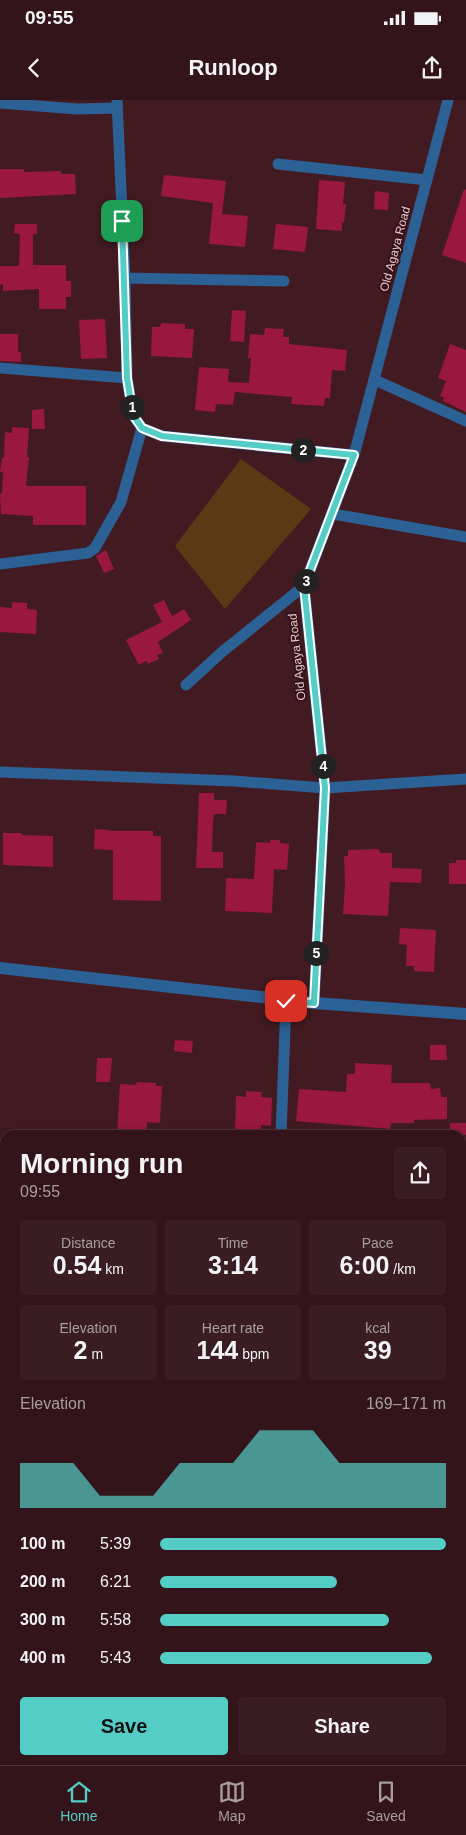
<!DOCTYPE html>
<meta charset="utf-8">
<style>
:root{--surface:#32141a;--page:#3a1d23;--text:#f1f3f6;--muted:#a89ea2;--line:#4d3339;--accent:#54cdc7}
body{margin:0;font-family:Helvetica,sans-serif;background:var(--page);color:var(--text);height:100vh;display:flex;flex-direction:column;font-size:19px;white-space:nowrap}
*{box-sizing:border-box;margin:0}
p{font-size:16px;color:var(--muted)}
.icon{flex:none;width:28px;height:28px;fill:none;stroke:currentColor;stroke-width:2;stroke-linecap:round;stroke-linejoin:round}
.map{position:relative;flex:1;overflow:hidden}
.details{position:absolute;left:0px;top:1030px;width:466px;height:635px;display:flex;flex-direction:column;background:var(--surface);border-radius:15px 15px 0 0;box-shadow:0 2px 12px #0003,0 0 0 1px var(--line)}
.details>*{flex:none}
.pin{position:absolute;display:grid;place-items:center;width:42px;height:42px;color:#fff;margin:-21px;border-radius:10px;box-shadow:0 2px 8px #0006}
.km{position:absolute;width:25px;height:25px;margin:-12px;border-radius:50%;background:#222;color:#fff;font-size:14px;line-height:25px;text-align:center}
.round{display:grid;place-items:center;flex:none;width:52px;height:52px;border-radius:5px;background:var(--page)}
.head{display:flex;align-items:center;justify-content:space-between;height:85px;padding:0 20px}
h1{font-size:28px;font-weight:800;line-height:38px}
.figures{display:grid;grid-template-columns:repeat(3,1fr);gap:8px;height:85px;padding:5px 20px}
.figures div{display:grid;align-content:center;border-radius:5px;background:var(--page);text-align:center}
.figures b{font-size:25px;font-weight:800}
.figures small{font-size:14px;font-weight:400}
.figures p{font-size:14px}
.chart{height:140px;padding:10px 20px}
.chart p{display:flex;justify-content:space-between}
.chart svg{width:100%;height:90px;margin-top:5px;fill:var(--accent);opacity:.7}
.button{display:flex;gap:10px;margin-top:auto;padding:10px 20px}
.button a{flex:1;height:58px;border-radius:5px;background:var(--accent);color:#111;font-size:20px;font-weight:800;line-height:58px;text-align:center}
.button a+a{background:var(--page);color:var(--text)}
ul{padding:0 20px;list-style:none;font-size:16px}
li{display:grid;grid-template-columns:80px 60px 1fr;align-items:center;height:38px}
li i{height:12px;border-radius:6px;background:var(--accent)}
.status{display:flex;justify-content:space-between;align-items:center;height:35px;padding:0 25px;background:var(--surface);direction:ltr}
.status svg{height:14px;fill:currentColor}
header{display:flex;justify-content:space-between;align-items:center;height:65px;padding:0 20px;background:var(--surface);font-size:22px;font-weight:800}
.menu{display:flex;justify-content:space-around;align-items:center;height:70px;border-top:1px solid var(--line);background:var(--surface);font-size:14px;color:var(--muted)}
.menu a{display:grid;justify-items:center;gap:2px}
.menu .on{color:var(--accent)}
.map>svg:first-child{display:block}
.green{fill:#583b14}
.building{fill:#9a183f}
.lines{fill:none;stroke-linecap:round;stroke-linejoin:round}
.minor{stroke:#2c6195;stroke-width:11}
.tertiary{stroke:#2c6195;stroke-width:12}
.route-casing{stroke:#fff;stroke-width:10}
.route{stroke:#54cdc7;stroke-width:6}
.labels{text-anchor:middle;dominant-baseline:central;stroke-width:4;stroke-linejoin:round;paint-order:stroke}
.street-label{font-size:12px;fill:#e4c9cc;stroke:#371119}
</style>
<div class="status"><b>09:55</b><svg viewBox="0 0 49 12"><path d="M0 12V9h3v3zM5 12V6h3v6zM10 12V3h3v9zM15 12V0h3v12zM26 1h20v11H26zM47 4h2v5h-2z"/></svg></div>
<header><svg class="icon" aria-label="back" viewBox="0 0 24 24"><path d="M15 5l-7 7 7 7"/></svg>Runloop<svg class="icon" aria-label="share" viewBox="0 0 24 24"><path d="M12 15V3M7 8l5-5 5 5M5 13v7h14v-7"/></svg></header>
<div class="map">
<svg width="466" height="1665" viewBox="0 0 466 1665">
<rect width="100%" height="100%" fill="#421b22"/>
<!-- green -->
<path class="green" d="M 241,359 L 311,409 L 225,509 L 175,446 Z"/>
<!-- building -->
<path class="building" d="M 0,69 L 24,69 L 24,72 L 61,71 L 61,74 L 75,74 L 76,94 L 0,98 Z
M 164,75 L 226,81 L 222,114 L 248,116 L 245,147 L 209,144 L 213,103 L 161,96 Z
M 319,80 L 345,82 L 343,104 L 346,104 L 344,122 L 342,122 L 342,131 L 316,129 Z
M 464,89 L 466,90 L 466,163 L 442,155 Z
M 375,91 L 389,93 L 388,110 L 374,109 Z
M 15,124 L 37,124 L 37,134 L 33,134 L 33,165 L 66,165 L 66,181 L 71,181 L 71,197 L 66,197 L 66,209 L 39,209 L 39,189 L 3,191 L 3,184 L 0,185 L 0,166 L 19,166 L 20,134 L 14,133 Z
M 276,124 L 308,127 L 305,152 L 273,149 Z
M 232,210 L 246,211 L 244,242 L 230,241 Z
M 105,219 L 107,258 L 81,259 L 79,220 Z
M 161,223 L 185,224 L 185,229 L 194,229 L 192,258 L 151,256 L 152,227 L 160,227 Z
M 265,228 L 284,229 L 283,237 L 289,237 L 289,244 L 347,250 L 345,271 L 332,270 L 330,298 L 325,298 L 324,306 L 291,304 L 292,297 L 235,292 L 233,305 L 216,304 L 215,312 L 195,310 L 199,267 L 229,269 L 228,282 L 249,283 L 251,258 L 248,258 L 250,234 L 264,235 Z
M 0,234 L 18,234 L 18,252 L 21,252 L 21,262 L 0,261 Z
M 450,244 L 466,250 L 466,312 L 443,301 L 444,298 L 440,296 L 446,281 L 438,278 Z
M 44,309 L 45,329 L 32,329 L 32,310 Z
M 12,327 L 29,328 L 27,357 L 29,357 L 26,386 L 86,386 L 86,425 L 33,425 L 33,416 L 1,414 L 0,393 L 2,393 L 3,372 L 0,372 L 2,358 L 4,358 L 5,332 L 12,333 Z
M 106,450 L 114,469 L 104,473 L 96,456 Z
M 164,500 L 172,516 L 184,509 L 191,520 L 158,542 L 163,553 L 157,555 L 159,559 L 148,564 L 146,561 L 139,565 L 126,540 L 162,522 L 153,505 Z
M 12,502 L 27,503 L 27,509 L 37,510 L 36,534 L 0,532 L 0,507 L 12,508 Z
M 199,693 L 214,693 L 214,700 L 227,700 L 226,714 L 214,714 L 213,721 L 212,752 L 223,752 L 223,768 L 196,768 Z
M 95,729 L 109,730 L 109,731 L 153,731 L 153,736 L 161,736 L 161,801 L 113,800 L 113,750 L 94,749 Z
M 3,733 L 22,733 L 22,735 L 53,736 L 53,767 L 3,765 Z
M 270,740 L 280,740 L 280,743 L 289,744 L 287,770 L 274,769 L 272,813 L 225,811 L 226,778 L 254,779 L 256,742 L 270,743 Z
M 379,749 L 380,753 L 392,753 L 392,768 L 422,769 L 421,783 L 390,782 L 388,816 L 343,814 L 345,783 L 344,756 L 348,756 L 348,750 Z
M 456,760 L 466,760 L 466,784 L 449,784 L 449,763 L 456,763 Z
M 400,828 L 436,830 L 434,872 L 414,871 L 414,866 L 406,866 L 407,845 L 399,844 Z
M 175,940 L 193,941 L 192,953 L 174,951 Z
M 430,945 L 446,945 L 447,960 L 430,960 Z
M 97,958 L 112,958 L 110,982 L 96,982 Z
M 355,963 L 392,965 L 391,983 L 430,983 L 431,989 L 440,988 L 441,997 L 447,997 L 447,1019 L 414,1020 L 414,1023 L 391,1023 L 390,1029 L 296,1021 L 299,989 L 346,992 L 347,974 L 355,974 Z
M 137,982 L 156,983 L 156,986 L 162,986 L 160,1023 L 147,1022 L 146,1035 L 117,1035 L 120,984 L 136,985 Z
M 246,991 L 262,992 L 261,997 L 272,998 L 271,1026 L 261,1025 L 261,1035 L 235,1035 L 236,996 L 246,997 Z
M 450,1023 L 466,1023 L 466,1035 L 450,1035 Z"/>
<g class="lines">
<!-- minor -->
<path class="minor" d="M 117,0 L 125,178 L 127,278 L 133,315 L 142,328 L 162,336 L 354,355
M 0,3 L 77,9 L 117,8
M 278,64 L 427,80
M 125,178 L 284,181
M 0,268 L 127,278
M 375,280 L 466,321
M 333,414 L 466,437
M 0,464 L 88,453 L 95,448 L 121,402 L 142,328
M 186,585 L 222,552 L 304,486
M 0,672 L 234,681 L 325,688 L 466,679
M 314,903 L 325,688 L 304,486 L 354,355 L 448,0
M 281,1035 L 286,901
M 461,1127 L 466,1134
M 0,1131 L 5,1134
M 0,1250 L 5,1252
M 461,1288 L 466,1281
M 0,1402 L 5,1402
M 461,1426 L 466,1426
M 461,1522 L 466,1545
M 0,1615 L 5,1616
M 234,1660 L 235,1665
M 377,1660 L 381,1665"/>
<!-- tertiary -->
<path class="tertiary" d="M 0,868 L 314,903 L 466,914"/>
</g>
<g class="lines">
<!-- route casing -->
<g class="route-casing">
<path id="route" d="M 122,121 L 127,278 L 133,315 L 142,328 L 162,336 L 354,355 L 304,486 L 325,688 L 314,903 L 286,901"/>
</g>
<!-- route -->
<use href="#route" class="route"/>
</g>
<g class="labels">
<!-- street labels -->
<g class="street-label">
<text transform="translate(395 149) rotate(-75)">Old Agaya Road</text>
<text transform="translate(297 557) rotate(-96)">Old Agaya Road</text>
</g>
</g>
</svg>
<div class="pin" style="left:122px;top:121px;background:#1e9e55"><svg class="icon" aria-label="arrive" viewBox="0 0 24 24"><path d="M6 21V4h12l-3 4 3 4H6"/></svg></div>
<div class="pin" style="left:286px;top:901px;background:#d93025"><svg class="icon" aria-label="check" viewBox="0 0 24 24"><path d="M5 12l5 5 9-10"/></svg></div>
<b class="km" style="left:132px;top:307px">1</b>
<b class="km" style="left:303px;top:350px">2</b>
<b class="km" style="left:306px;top:481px">3</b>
<b class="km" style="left:323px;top:666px">4</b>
<b class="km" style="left:316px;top:853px">5</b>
<section class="details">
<div class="head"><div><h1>Morning run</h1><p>09:55</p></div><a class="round"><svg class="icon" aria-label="share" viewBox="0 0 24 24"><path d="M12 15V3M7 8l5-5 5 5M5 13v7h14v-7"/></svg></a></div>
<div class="figures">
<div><p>Distance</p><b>0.54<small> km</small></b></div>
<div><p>Time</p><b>3:14</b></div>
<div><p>Pace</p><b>6:00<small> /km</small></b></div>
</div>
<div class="figures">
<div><p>Elevation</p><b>2<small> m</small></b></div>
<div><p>Heart rate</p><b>144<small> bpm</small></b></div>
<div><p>kcal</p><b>39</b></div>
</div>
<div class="chart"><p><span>Elevation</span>169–171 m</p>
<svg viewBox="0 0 160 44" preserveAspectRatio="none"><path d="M0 44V22L10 22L20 22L30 38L40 38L50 38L60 22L70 22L80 22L90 6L100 6L110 6L120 22L130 22L140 22L150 22L160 22V44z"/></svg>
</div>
<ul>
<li><b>100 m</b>5:39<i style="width:100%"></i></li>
<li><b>200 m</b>6:21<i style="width:62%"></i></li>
<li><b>300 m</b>5:58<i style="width:80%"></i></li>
<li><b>400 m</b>5:43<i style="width:95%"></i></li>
</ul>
<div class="button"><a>Save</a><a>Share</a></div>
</section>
</div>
<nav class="menu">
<a class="on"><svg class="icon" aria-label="home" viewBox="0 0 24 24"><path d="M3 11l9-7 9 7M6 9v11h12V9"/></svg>Home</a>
<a><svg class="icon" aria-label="map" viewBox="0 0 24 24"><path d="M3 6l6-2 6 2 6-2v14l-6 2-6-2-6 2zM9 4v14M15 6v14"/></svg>Map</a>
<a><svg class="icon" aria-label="saved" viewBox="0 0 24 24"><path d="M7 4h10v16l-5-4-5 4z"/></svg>Saved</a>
</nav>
